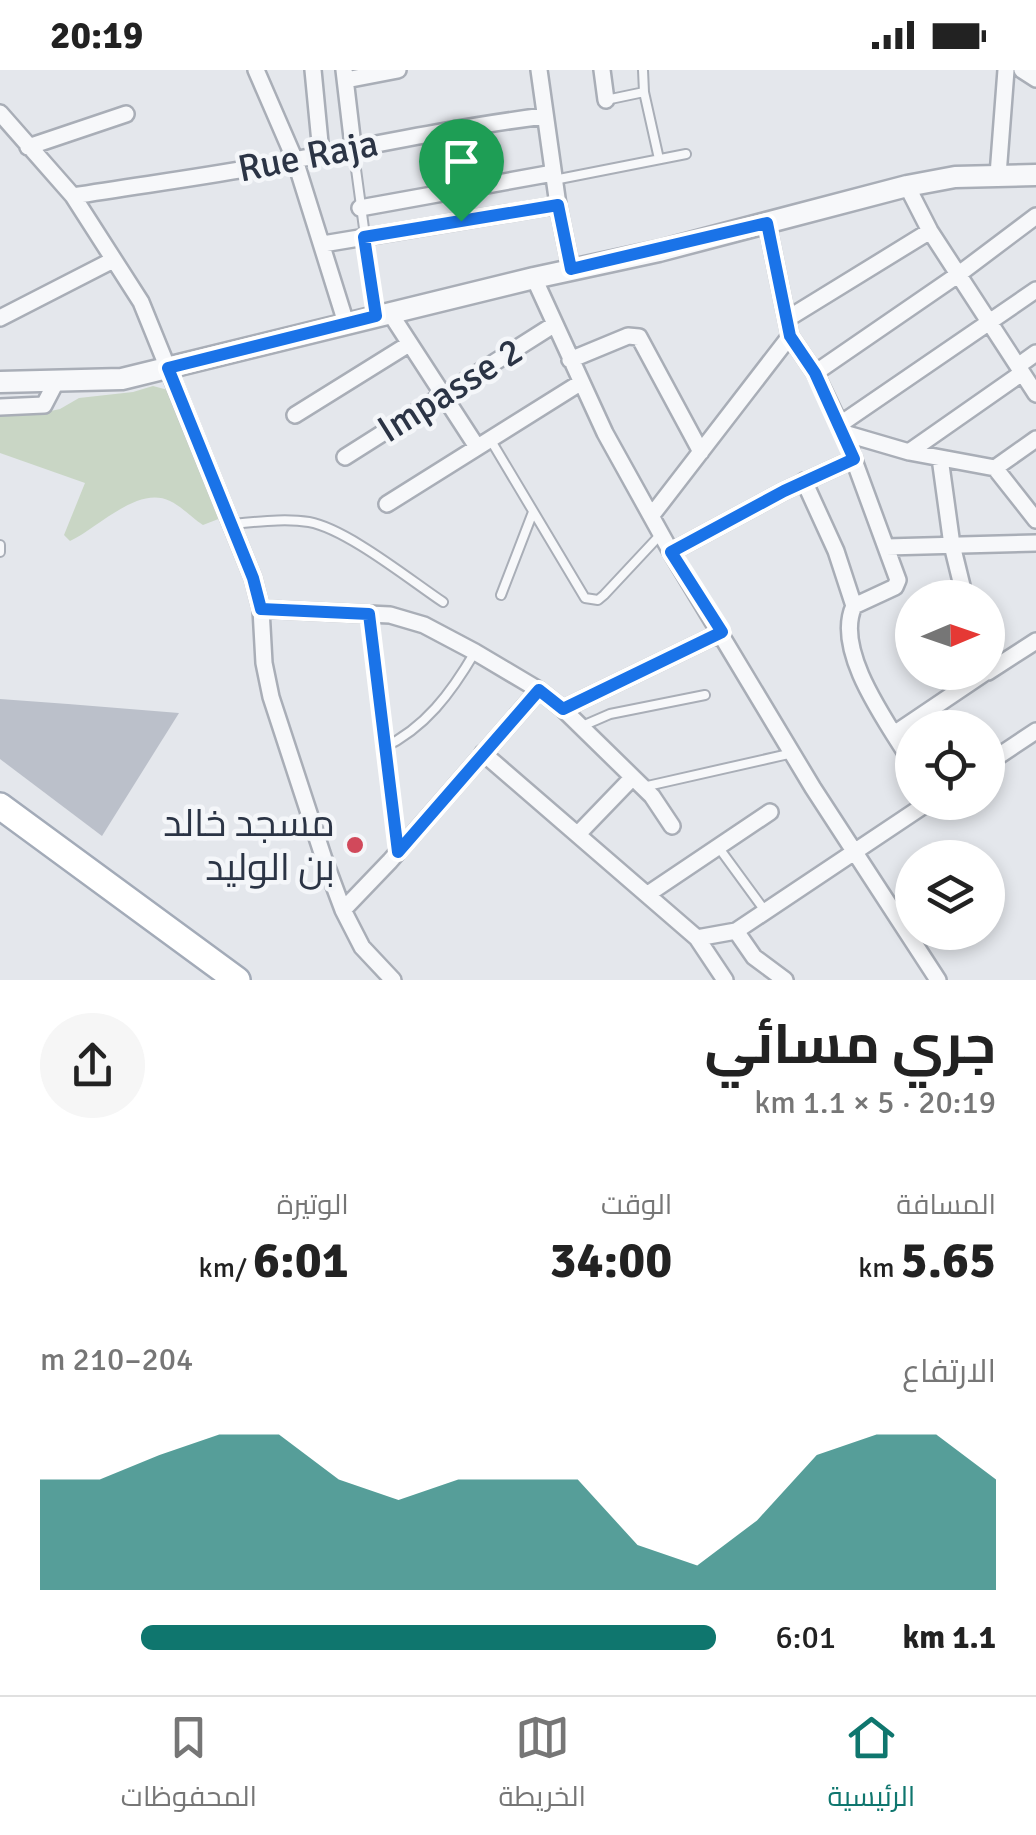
<!DOCTYPE html>
<html lang="ar">
<meta charset="utf-8">
<style>
:root{--surface:#fff;--page:#f6f6f6;--text:#222;--muted:#767676;--line:#e0e0e0;--accent:#0f766e}
body{margin:0;font-family:Signika,Cairo,sans-serif;background:var(--page);color:var(--text);direction:rtl;height:100vh;display:flex;flex-direction:column;font-size:38px;white-space:nowrap}
*{box-sizing:border-box;margin:0}
p{font-size:32px;color:var(--muted)}
.icon{flex:none;width:55px;height:55px;fill:none;stroke:currentColor;stroke-width:2;stroke-linecap:round;stroke-linejoin:round}
.map{position:relative;height:910px;overflow:hidden;direction:ltr}
.drawer{display:flex;flex-direction:column;background:var(--surface);flex:1}
.drawer>*{flex:none}
.needle{width:65px;rotate:88deg}
.controls{position:absolute;left:895px;top:510px;display:grid;gap:20px}
.controls a{display:grid;place-items:center;width:110px;height:110px;border-radius:50%;background:var(--surface);box-shadow:0 5px 15px #0003;font-size:50px}
.pin{position:absolute;display:grid;place-items:center;width:85px;height:85px;color:#fff;margin:-102px -42px;border-radius:50% 50% 50% 0;rotate:-45deg;box-shadow:0 0 10px #0007}
.pin .icon{rotate:45deg}
.round{display:grid;place-items:center;flex:none;width:105px;height:105px;border-radius:52px;background:var(--page)}
.overview{display:flex;align-items:center;justify-content:space-between;height:170px;padding:0 40px}
h1{font-size:55px;font-weight:700;line-height:75px}
.metrics{display:grid;grid-template-columns:repeat(3,1fr);gap:15px;height:170px;padding:10px 40px}
.metrics div{display:grid;align-content:center}
.metrics b{font-size:50px;font-weight:700}
.metrics small{font-size:28px;font-weight:400}
.metrics p{font-size:28px}
.chart{height:280px;padding:20px 40px}
.chart p{display:flex;justify-content:space-between}
.chart svg{width:100%;height:180px;margin-top:10px;fill:var(--accent);opacity:.7}
ul{padding:0 40px;list-style:none;font-size:32px}
li{display:grid;grid-template-columns:160px 120px 1fr;align-items:center;height:75px}
li i{height:25px;border-radius:12px;background:var(--accent)}
.status{display:flex;justify-content:space-between;align-items:center;height:70px;padding:0 50px;background:var(--surface);direction:ltr}
.status svg{height:28px;fill:currentColor}
.tab-bar{display:flex;justify-content:space-around;align-items:center;height:140px;border-top:2px solid var(--line);background:var(--surface);font-size:28px;color:var(--muted)}
.tab-bar a{display:grid;justify-items:center;gap:5px}
.tab-bar .current{color:var(--accent)}
.map>svg:first-child{display:block}
.green{fill:#c9d6c5}
.building{fill:#bbc0ca}
.lines{fill:none;stroke-linecap:round;stroke-linejoin:round}
.service-casing{stroke:#a9aeb7;stroke-width:12}
.minor-casing{stroke:#a9aeb7;stroke-width:20}
.tertiary-casing{stroke:#a9aeb7;stroke-width:25}
.primary-casing{stroke:#a3abb8;stroke-width:30}
.service{stroke:#f7f8fa;stroke-width:8}
.minor{stroke:#f7f8fa;stroke-width:15}
.tertiary{stroke:#f7f8fa;stroke-width:20}
.primary{stroke:#fff;stroke-width:25}
.route-casing{stroke:#fff;stroke-width:20}
.route{stroke:#1a73e8;stroke-width:12}
.poi-dot{fill:#d1495b;stroke:#f4f6f9;stroke-width:4}
.labels{text-anchor:middle;dominant-baseline:central;stroke-width:9;stroke-linejoin:round;paint-order:stroke}
.street-label{font-size:38px;fill:#2b3445;stroke:#f4f6f9}
.poi-label{font-size:38px;fill:#2b3445;stroke:#f4f6f9;text-anchor:end}
</style>
<div class="status"><b>20:19</b><svg viewBox="0 0 49 12"><path d="M0 12V9h3v3zM5 12V6h3v6zM10 12V3h3v9zM15 12V0h3v12zM26 1h20v11H26zM47 4h2v5h-2z"/></svg></div>
<div class="map">
<svg width="1036" height="910" viewBox="0 0 1036 910">
<rect width="100%" height="100%" fill="#e4e7ec"/>
<!-- green -->
<path class="green" d="M 153,316 L 168,320 L 221,448 L 203,455 C 192,448 181,436 170,431 C 138,415 98,458 70,471 L 64,465 L 85,413 L 0,383 L 0,339 L 46,342 L 60,339 L 79,328 L 133,322 Z"/>
<!-- building -->
<path class="building" d="M 0,629 L 68,634 L 179,643 L 102,766 L 0,689 Z"/>
<g class="lines">
<!-- service casing -->
<g class="service-casing">
<path id="service" d="M 643,0 L 644,22 L 659,89
M 606,30 L 644,22
M 353,77 L 376,247
M 554,110 L 686,84
M 490,369 L 585,528 L 598,530 L 604,525 L 661,464
M 230,454 C 256,452 284,448 309,452 C 347,459 410,510 443,532
M 0,475 L 0,482
M 501,525 L 533,442
M 369,544 L 397,778
M 580,657 L 610,644 L 705,625
M 383,678 C 425,658 451,623 475,582
M 643,717 L 793,683
M 719,778 L 765,841"/>
</g>
<!-- minor casing -->
<g class="minor-casing">
<path id="minor" d="M 256,0 L 295,90 L 346,253
M 313,0 L 321,83
M 344,0 L 353,76
M 539,0 L 558,135 L 571,199
M 602,0 L 606,30
M 1022,0 L 1036,9
M 346,10 L 398,0
M 0,43 L 73,126 L 141,232 L 253,508 L 261,539 L 264,593 L 271,627 L 324,789 L 343,840 L 362,877 L 393,910
M 28,77 L 126,44
M 998,105 L 1006,0
M 907,116 L 930,161 L 1036,324
M 73,126 C 146,114 221,105 294,90 C 377,74 459,57 544,46
M 360,138 L 553,103
M 767,153 L 790,266 L 815,303 L 844,363 L 898,510 L 895,517 L 854,536 C 833,581 889,655 912,693
M 323,174 L 558,135
M 534,208 L 605,363 L 671,482 L 813,718 L 938,910
M 390,243 L 477,377
M 0,248 L 113,190
M 787,249 L 930,161
M 570,290 L 628,266 L 639,267 L 701,382
M 1019,295 L 1036,283
M 815,303 L 959,204 L 1036,146
M 0,337 L 44,335 L 56,312
M 295,345 L 409,274
M 839,355 L 1036,220
M 844,363 L 909,382 L 995,398 L 1036,450
M 909,382 L 1022,303
M 345,387 L 555,254
M 940,388 L 952,475 L 965,528
M 995,398 L 1036,369
M 804,411 L 836,481 L 854,536
M 387,434 L 580,313
M 652,445 L 790,266
M 886,477 L 1036,473
M 671,482 L 784,421 L 854,389
M 261,539 L 390,545 L 424,555 L 475,582 L 539,620 L 563,639 L 652,726 L 672,756
M 988,602 L 1036,571
M 563,639 L 722,562
M 894,664 L 986,602
M 483,683 L 697,868 L 725,910
M 988,693 L 1036,661
M 578,764 L 632,708
M 648,824 L 770,742
M 343,840 L 390,791 L 539,620
M 736,861 L 754,887 L 785,910
M 697,868 L 736,861 L 929,732"/>
</g>
<!-- tertiary casing -->
<g class="tertiary-casing">
<path id="tertiary" d="M 0,312 L 122,309 L 534,208 L 659,181 L 907,116 L 955,107 L 1036,105"/>
</g>
<!-- primary casing -->
<g class="primary-casing">
<path id="primary" d="M 0,736 L 237,910"/>
</g>
<!-- service -->
<use href="#service" class="service"/>
<!-- minor -->
<use href="#minor" class="minor"/>
<!-- tertiary -->
<use href="#tertiary" class="tertiary"/>
<!-- primary -->
<use href="#primary" class="primary"/>
</g>
<g class="lines">
<!-- route casing -->
<g class="route-casing">
<path id="route" d="M 558,135 L 571,199 L 767,153 L 790,266 L 815,303 L 854,389 L 784,421 L 671,482 L 722,562 L 563,639 L 539,620 L 398,782 L 369,544 L 261,539 L 253,508 L 168,298 L 376,246 L 364,167 Z"/>
</g>
<!-- route -->
<use href="#route" class="route"/>
</g>
<!-- markers -->
<circle class="poi-dot" cx="355" cy="775" r="10"/>
<g class="labels">
<!-- street labels -->
<g class="street-label">
<text transform="translate(308 86) rotate(-11)">Rue Raja</text>
<text transform="translate(450 320) rotate(-32)">Impasse 2</text>
</g>
<!-- poi labels -->
<g class="poi-label">
<text x="335" y="753">مسجد خالد<tspan x="335" dy="44">بن الوليد</tspan></text>
</g>
</g>
</svg>
<div class="controls">
<a><svg class="needle" viewBox="-14 -14 28 28"><path d="M0-13l5 13h-10z" fill="#e53935"/><path d="M0 13l5-13h-10z" fill="#767676"/></svg></a>
<a><svg class="icon" aria-label="locate" viewBox="0 0 24 24"><circle cx="12" cy="12" r="6"/><path d="M12 2v4M12 18v4M2 12h4M18 12h4"/></svg></a>
<a><svg class="icon" aria-label="layers" viewBox="0 0 24 24"><path d="M12 4l9 5-9 5-9-5zM3 14l9 5 9-5"/></svg></a>
</div>
<div class="pin" style="left:461px;top:151px;background:#1e9e55"><svg class="icon" aria-label="arrive" viewBox="0 0 24 24"><path d="M6 21V4h12l-3 4 3 4H6"/></svg></div>
</div>
<section class="drawer">
<div class="overview"><div><h1>جري مسائي</h1><p>20:19 · 5 × 1.1 km</p></div><a class="round"><svg class="icon" aria-label="share" viewBox="0 0 24 24"><path d="M12 15V3M7 8l5-5 5 5M5 13v7h14v-7"/></svg></a></div>
<div class="metrics">
<div><p>المسافة</p><b>5.65<small> km</small></b></div>
<div><p>الوقت</p><b>34:00</b></div>
<div><p>الوتيرة</p><b>6:01<small> /km</small></b></div>
</div>
<div class="chart"><p><span>الارتفاع</span>204–210 m</p>
<svg viewBox="0 0 160 44" preserveAspectRatio="none"><path d="M0 44V17L10 17L20 11L30 6L40 6L50 17L60 22L70 17L80 17L90 17L100 33L110 38L120 27L130 11L140 6L150 6L160 17V44z"/></svg>
</div>
<ul>
<li><b>1.1 km</b>6:01<i style="width:85%"></i></li>
</ul>
</section>
<nav class="tab-bar">
<a class="current"><svg class="icon" aria-label="home" viewBox="0 0 24 24"><path d="M3 11l9-7 9 7M6 9v11h12V9"/></svg>الرئيسية</a>
<a><svg class="icon" aria-label="map" viewBox="0 0 24 24"><path d="M3 6l6-2 6 2 6-2v14l-6 2-6-2-6 2zM9 4v14M15 6v14"/></svg>الخريطة</a>
<a><svg class="icon" aria-label="saved" viewBox="0 0 24 24"><path d="M7 4h10v16l-5-4-5 4z"/></svg>المحفوظات</a>
</nav>
